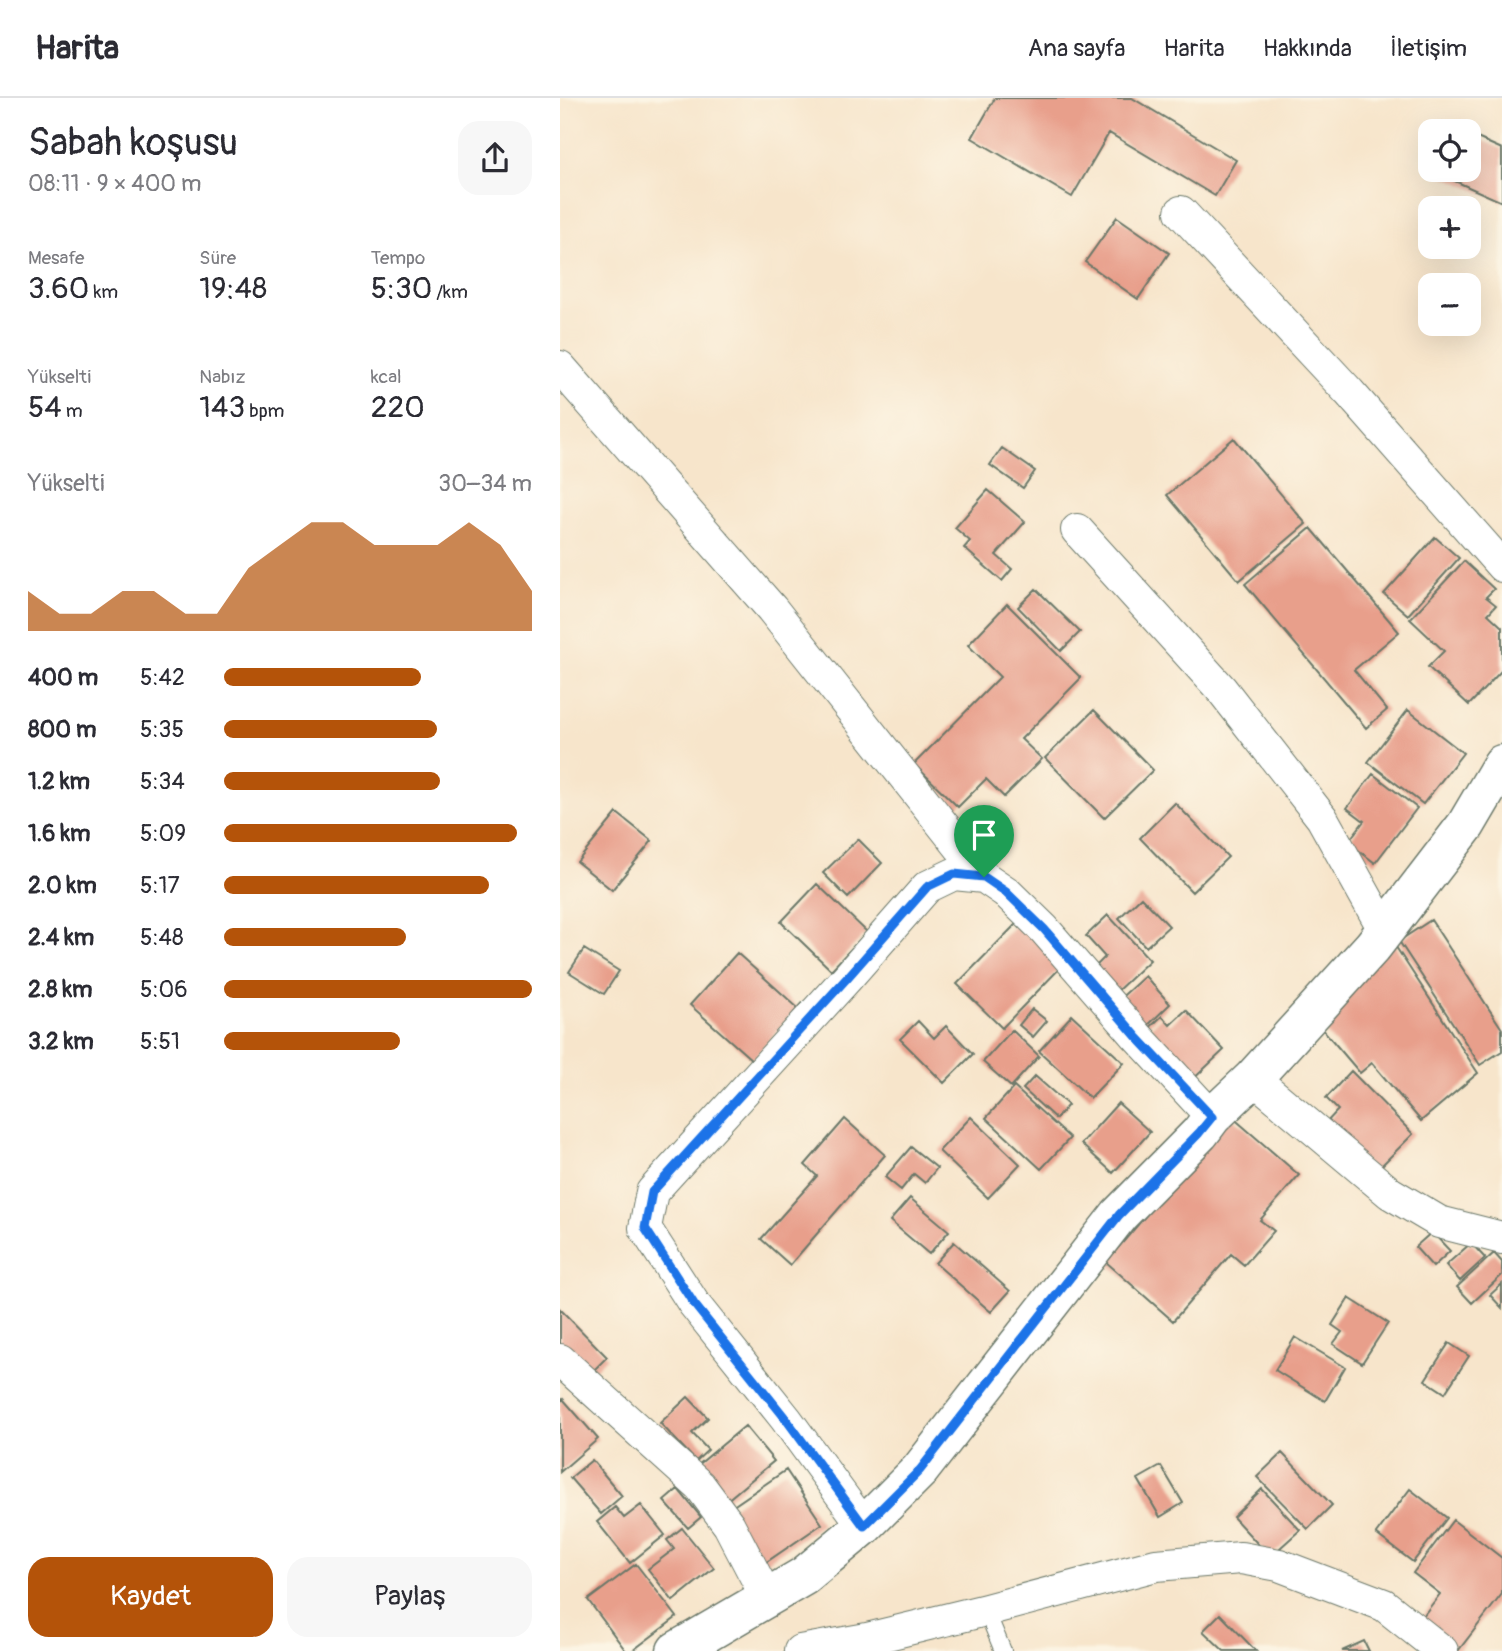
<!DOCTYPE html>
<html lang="tr">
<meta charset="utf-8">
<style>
:root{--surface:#fff;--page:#f7f7f7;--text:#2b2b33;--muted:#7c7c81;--line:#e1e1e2;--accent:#b45309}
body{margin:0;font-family:Pangolin,sans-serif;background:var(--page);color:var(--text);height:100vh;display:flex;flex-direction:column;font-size:26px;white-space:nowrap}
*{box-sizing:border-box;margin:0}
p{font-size:23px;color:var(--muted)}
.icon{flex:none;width:38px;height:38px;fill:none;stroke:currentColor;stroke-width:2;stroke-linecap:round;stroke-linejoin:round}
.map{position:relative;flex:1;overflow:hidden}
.details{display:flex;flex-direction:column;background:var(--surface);width:560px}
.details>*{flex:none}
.buttons{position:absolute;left:858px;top:21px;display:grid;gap:14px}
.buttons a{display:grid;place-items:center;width:63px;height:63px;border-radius:14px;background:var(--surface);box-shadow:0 7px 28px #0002;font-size:35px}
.pin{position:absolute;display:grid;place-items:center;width:60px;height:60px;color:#fff;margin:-72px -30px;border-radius:50% 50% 50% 0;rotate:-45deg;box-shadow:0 0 7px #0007}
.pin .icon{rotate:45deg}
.round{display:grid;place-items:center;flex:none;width:74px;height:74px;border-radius:21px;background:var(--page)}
.headline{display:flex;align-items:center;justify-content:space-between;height:119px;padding:0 28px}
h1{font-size:38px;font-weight:600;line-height:52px}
.figures{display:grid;grid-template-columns:repeat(3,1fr);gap:10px;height:119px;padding:7px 28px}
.figures div{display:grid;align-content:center}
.figures b{font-size:30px;font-weight:600}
.figures small{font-size:19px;font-weight:400}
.figures p{font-size:19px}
.chart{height:196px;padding:14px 28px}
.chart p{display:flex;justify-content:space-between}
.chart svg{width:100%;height:126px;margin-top:7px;fill:var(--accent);opacity:.7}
.action{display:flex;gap:14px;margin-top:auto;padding:14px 28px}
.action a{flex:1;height:80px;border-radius:21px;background:var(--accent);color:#fff;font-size:28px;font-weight:600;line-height:80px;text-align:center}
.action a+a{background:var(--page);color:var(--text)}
ul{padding:0 28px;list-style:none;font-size:23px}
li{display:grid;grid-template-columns:112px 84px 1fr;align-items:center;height:52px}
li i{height:18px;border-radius:9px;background:var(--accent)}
header{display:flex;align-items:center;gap:42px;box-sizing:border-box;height:98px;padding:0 35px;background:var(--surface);border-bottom:2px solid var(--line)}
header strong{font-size:33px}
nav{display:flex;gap:38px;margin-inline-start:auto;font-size:24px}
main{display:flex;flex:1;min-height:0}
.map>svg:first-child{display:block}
.building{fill:#e89f8b}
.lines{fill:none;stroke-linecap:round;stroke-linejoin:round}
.service-casing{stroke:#6b7869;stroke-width:18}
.minor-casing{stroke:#6b7869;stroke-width:34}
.tertiary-casing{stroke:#6b7869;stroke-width:41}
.service{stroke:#fff;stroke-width:16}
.minor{stroke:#fff;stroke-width:32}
.tertiary{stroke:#fff;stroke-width:38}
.route-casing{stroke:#fff;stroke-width:14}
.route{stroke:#1a73e8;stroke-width:9}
</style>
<header>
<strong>Harita</strong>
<nav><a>Ana sayfa</a><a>Harita</a><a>Hakkında</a><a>İletişim</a></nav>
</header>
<main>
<section class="details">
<div class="headline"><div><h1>Sabah koşusu</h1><p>08:11 · 9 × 400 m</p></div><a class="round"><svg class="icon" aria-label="share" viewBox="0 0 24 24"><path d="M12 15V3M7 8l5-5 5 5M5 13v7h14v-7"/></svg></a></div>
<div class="figures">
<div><p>Mesafe</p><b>3.60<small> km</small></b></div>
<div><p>Süre</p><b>19:48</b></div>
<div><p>Tempo</p><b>5:30<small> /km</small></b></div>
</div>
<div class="figures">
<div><p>Yükselti</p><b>54<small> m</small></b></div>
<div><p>Nabız</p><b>143<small> bpm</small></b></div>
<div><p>kcal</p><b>220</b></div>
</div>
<div class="chart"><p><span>Yükselti</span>30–34 m</p>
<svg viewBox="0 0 160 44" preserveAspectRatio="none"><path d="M0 44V30L10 38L20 38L30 30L40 30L50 38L60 38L70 22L80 14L90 6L100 6L110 14L120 14L130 14L140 6L150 14L160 30V44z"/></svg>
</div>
<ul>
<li><b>400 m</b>5:42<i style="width:64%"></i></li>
<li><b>800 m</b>5:35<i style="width:69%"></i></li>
<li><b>1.2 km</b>5:34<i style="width:70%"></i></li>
<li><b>1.6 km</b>5:09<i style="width:95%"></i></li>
<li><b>2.0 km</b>5:17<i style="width:86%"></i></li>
<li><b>2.4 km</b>5:48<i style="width:59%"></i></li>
<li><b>2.8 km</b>5:06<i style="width:100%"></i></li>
<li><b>3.2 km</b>5:51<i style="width:57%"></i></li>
</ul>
<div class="action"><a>Kaydet</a><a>Paylaş</a></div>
</section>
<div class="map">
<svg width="942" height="1553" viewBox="0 0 942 1553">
<rect width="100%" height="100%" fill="#fcf5e5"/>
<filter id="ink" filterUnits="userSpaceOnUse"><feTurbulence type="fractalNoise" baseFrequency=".0143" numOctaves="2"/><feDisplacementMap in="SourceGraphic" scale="14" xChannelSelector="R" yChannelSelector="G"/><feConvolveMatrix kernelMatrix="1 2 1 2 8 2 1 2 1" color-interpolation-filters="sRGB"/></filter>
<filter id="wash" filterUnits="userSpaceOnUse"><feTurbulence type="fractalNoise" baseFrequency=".00686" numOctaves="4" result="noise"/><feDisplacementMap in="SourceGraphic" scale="28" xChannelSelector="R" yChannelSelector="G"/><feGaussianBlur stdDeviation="1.57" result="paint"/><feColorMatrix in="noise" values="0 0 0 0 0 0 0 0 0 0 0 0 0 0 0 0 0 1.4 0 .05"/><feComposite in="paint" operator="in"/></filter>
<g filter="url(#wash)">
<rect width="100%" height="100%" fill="#f7e5cb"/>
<g id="blocks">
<!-- building -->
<path class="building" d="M 435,0 L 572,0 L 676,62 L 655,98 L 549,35 L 512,99 L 412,40 Z
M 883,24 L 903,33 L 879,33 Z
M 908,36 L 942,51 L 942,104 L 870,72 L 908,72 Z
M 557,119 L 609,155 L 578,201 L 525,164 Z
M 674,340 L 746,426 L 679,483 L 607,397 Z
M 442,350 L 475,373 L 463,390 L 430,367 Z
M 428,392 L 465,424 L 436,457 L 452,471 L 442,483 L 404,450 L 410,443 L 395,430 Z
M 751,430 L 839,534 L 794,572 L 827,612 L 806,630 L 685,486 Z
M 875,439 L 899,460 L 848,517 L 824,496 Z
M 904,463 L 934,491 L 926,499 L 936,507 L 928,516 L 942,529 L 942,572 L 909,607 L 868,569 L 884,553 L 850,521 Z
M 476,491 L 520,534 L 501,553 L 458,509 Z
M 447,506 L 521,580 L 461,641 L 482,661 L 444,699 L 426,681 L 398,709 L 354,666 L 440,579 L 408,547 Z
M 534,612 L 593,672 L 544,720 L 485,660 Z
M 848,612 L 903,655 L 863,706 L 808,664 Z
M 813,676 L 857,710 L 815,765 L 788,744 L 804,723 L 787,710 Z
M 615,705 L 668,759 L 632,794 L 580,740 Z
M 57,715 L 92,743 L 52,792 L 17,764 Z
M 298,741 L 322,765 L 288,800 L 263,775 Z
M 257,786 L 307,834 L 271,872 L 221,824 Z
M 581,799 L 609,828 L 586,849 L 559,820 Z
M 548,817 L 590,862 L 557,893 L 535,869 L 545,859 L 526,838 Z
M 871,822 L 942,931 L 942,953 L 920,967 L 839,843 Z
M 458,824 L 502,868 L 442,930 L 397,886 Z
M 834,846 L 918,975 L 861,1023 L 812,965 L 800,975 L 754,921 Z
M 24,851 L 59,873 L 44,896 L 9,874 Z
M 177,855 L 238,910 L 192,962 L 130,907 Z
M 585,878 L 610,906 L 583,932 L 556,904 Z
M 472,911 L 487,923 L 473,939 L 459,927 Z
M 626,912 L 664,952 L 628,986 L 582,937 L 602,918 L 610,927 Z
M 512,917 L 564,965 L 530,1000 L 479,953 Z
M 358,923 L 374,940 L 386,928 L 413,956 L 384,985 L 340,941 Z
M 452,932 L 479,958 L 451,989 L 423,964 Z
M 791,973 L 853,1036 L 815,1074 L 765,1026 L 778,1012 L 766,1000 Z
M 475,978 L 508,1007 L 496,1021 L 463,991 Z
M 454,989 L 510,1040 L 481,1071 L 426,1020 Z
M 558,1005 L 590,1034 L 553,1075 L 521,1046 Z
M 671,1018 L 739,1077 L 700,1122 L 714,1133 L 684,1167 L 671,1156 L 613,1223 L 546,1164 Z
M 411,1019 L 460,1066 L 428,1100 L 379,1053 Z
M 285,1021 L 325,1057 L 230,1167 L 201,1141 L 257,1078 L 245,1067 Z
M 351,1049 L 377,1070 L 365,1085 L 354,1076 L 341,1092 L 325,1079 Z
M 350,1100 L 389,1133 L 369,1156 L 330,1123 Z
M 872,1134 L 890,1153 L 873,1169 L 855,1149 Z
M 394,1144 L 450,1193 L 431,1214 L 375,1165 Z
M 911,1145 L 925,1160 L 900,1183 L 886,1167 Z
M 934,1155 L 942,1164 L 942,1177 L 912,1205 L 897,1189 Z
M 942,1186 L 942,1210 L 930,1197 Z
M 789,1200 L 828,1225 L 802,1265 L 773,1246 L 782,1234 L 772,1227 Z
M 0,1211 L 47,1259 L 27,1279 L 0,1251 Z
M 735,1239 L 785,1269 L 765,1303 L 715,1272 Z
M 889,1245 L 909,1258 L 885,1295 L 865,1282 Z
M 128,1299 L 148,1320 L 132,1335 L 148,1352 L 136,1363 L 100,1325 Z
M 3,1301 L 38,1341 L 0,1374 L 0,1304 Z
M 185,1328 L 214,1363 L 166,1403 L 137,1368 Z
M 722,1355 L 772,1407 L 748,1431 L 697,1379 Z
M 32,1362 L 62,1398 L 41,1416 L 10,1380 Z
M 601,1368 L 623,1405 L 600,1419 L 578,1381 Z
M 226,1372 L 262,1426 L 202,1467 L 166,1413 Z
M 118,1391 L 141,1419 L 128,1430 L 104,1403 Z
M 702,1391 L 740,1432 L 710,1459 L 673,1419 Z
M 850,1391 L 887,1420 L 853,1464 L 816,1436 Z
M 81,1407 L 105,1437 L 70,1465 L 37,1424 L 55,1409 L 64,1420 Z
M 893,1422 L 942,1460 L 942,1496 L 898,1553 L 890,1553 L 856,1527 L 880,1496 L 853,1475 Z
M 122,1430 L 154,1470 L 113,1503 L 88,1471 L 114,1451 L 107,1442 Z
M 76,1466 L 117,1519 L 72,1553 L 66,1553 L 28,1502 Z
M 660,1516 L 696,1553 L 664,1553 L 643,1533 Z
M 804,1543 L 809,1553 L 782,1553 Z"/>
</g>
</g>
<g filter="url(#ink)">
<use href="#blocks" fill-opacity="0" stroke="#6b7869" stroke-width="2"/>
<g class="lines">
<!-- service casing -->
<g class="service-casing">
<path id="service" d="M 426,1512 L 443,1553"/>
</g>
<!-- minor casing -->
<g class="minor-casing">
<path id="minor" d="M 621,114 L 789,294 L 942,468
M 0,269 L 212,511 L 424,779
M 517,432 L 662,592 L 762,720 L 825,833
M 693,980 L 830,1095 L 879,1124 L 942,1140
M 0,1262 L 140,1388 L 169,1427 L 207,1500
M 304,1428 L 226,1321 L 134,1206 L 85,1130 L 92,1094 L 287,880 L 367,789 L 394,776 L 424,779 L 446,794 L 484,831 L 577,938 L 652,1019
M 240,1553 L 307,1541 L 426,1512 L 596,1467 L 681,1460 L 719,1467 L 824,1507 L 882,1553"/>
</g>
<!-- tertiary casing -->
<g class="tertiary-casing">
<path id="tertiary" d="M 116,1553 L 244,1478 L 304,1428 L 360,1372 L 559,1117 L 640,1035 L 652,1019 L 693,980 L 813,848 L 906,727 L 942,666"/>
</g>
<!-- service -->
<use href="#service" class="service"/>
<!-- minor -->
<use href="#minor" class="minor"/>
<!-- tertiary -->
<use href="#tertiary" class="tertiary"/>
</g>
</g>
<g class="lines" filter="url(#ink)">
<!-- route casing -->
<g class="route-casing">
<path id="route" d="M 394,776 L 424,779 L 446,794 L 484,831 L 577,939 L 652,1019 L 639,1035 L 559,1117 L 360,1372 L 304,1428 L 226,1321 L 134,1206 L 85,1130 L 92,1094 L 287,880 L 367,789 Z"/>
</g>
<!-- route -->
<use href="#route" class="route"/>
</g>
</svg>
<div class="buttons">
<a><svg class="icon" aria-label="locate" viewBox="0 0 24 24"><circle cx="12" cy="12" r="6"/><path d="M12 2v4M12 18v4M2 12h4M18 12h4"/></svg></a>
<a>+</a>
<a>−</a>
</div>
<div class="pin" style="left:424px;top:779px;background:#1e9e55"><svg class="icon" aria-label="arrive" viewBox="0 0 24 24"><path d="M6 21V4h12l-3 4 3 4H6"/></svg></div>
</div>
</main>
